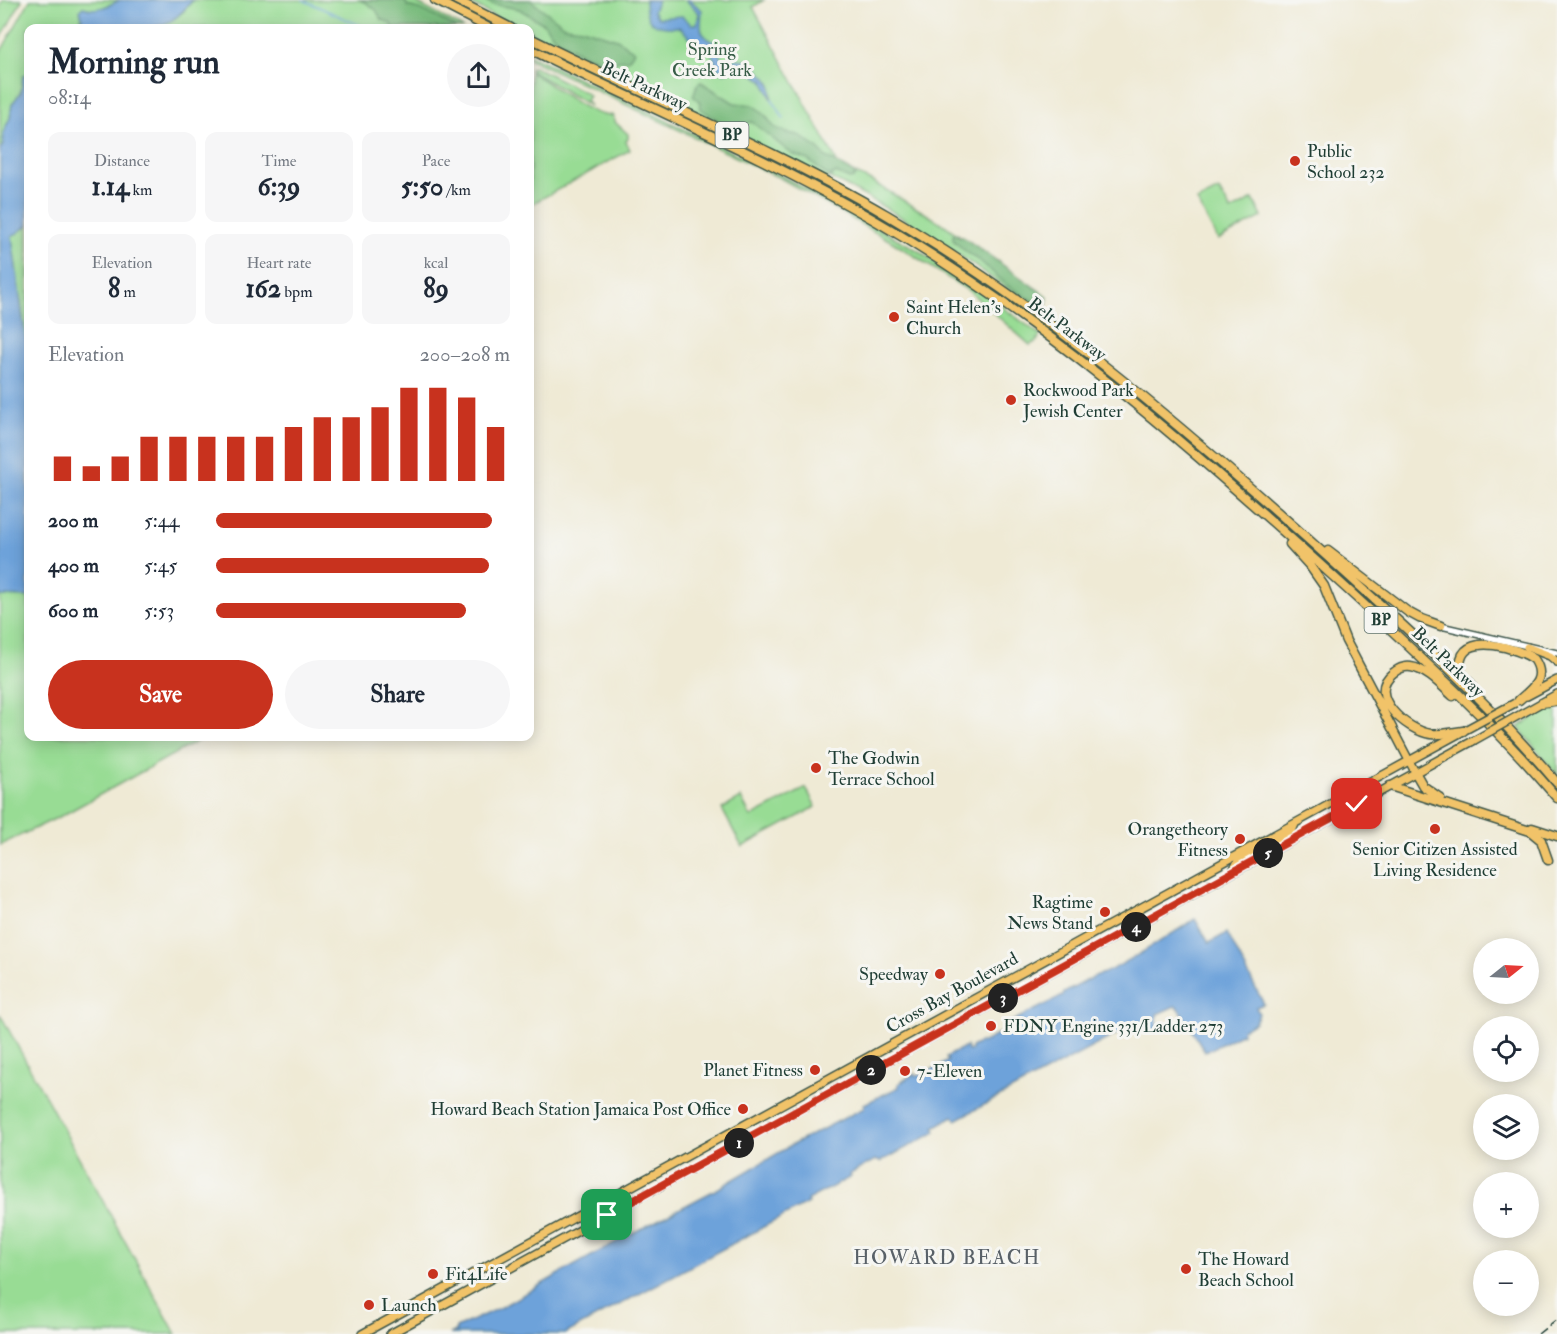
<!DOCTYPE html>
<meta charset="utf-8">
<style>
:root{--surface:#fff;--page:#f6f6f7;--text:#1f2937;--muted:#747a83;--accent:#c8321e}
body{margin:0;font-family:"IM FELL Double Pica",serif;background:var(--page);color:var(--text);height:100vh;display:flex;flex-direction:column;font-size:22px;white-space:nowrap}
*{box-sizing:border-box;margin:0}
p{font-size:20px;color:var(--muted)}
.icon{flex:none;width:33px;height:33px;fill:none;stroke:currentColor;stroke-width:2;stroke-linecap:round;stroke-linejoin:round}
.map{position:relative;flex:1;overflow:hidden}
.side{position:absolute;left:24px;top:24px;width:510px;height:717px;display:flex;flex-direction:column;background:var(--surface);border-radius:12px;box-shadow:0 3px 15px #0003}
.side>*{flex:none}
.needle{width:39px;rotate:72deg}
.fabs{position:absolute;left:1473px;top:938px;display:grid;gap:12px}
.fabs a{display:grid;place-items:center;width:66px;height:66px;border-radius:50%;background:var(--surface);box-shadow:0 3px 15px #0003;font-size:30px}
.pin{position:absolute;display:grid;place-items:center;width:51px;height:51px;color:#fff;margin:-26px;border-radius:12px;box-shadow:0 3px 9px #0006}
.km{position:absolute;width:30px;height:30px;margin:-15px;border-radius:50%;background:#222;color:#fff;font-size:16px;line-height:30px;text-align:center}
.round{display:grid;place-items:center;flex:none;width:63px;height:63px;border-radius:32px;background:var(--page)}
.summary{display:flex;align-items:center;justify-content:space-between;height:102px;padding:0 24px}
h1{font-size:33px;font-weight:700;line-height:45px}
.figures{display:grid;grid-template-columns:repeat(3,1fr);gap:9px;height:102px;padding:6px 24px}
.figures div{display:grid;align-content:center;border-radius:12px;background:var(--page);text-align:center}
.figures b{font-size:26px;font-weight:700}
.figures small{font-size:16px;font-weight:400}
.figures p{font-size:16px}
.chart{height:168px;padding:12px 24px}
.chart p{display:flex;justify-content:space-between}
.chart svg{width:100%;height:108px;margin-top:6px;stroke:var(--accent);stroke-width:6}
.button{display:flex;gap:12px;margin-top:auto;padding:12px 24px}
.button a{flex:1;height:69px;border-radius:36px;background:var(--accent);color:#fff;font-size:24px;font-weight:700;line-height:69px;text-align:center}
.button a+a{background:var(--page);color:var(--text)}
ul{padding:0 24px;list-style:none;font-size:20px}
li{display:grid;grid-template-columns:96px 72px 1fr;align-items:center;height:45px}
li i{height:15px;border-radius:8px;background:var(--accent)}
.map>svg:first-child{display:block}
.green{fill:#98dc94;stroke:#5c8c64;stroke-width:1.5}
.forest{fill:#7abc7e;stroke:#4c7c59;stroke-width:1.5}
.water{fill:#6da2da;stroke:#467087;stroke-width:1.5}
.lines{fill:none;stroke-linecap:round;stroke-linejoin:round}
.stream{stroke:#6da2da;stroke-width:1.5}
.tertiary-casing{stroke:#3e574c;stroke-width:8}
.primary-casing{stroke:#3e574c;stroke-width:10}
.trunk-casing{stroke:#3e574c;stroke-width:10}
.motorway-casing{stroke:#3e574c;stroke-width:11}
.tertiary{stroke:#fff;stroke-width:5}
.primary{stroke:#f1c369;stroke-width:7}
.trunk{stroke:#f1c369;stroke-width:8}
.motorway{stroke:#f1c369;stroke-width:8}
.rail{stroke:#1f3d34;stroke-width:1.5;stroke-dasharray:9 4.5;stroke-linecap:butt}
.primary-bridge-casing{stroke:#3e574c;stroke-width:10;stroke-linecap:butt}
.primary-bridge{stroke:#f1c369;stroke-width:7}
.route-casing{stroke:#fff;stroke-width:12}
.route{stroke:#c8321e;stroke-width:8}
.poi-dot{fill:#c8321e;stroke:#f6f6f2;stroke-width:2}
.labels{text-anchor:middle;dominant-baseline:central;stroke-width:6;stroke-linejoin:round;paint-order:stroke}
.shield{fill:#f6f6f2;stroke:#60746d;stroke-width:1.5}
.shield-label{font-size:16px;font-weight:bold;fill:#1f3d34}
.park-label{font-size:18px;fill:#375d47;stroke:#f6f6f2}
.street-label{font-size:18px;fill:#1f3d34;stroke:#f6f6f2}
.poi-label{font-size:18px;fill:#1f3d34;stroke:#f6f6f2;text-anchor:start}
.neighbourhood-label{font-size:20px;letter-spacing:1.5px;fill:#596168;stroke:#f6f6f2}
</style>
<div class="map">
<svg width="1557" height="1334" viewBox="0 0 1557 1334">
<rect width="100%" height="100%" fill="#f6f6f2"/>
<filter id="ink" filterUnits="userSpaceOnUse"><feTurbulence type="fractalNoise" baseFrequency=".0167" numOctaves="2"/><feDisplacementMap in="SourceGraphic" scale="12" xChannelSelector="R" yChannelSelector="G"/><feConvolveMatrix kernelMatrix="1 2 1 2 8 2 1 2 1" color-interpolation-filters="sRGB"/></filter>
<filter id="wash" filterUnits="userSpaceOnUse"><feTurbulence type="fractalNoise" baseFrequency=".008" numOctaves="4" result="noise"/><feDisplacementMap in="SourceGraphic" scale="24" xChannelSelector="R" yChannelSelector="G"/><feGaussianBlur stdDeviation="1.35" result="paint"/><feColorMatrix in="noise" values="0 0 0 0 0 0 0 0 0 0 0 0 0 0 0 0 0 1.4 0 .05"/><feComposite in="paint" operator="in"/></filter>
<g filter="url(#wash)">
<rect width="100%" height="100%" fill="#efead5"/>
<!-- green -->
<path class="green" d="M 4,0 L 22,0 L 0,40 L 0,5 Z
M 30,0 L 120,0 C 108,6 96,12 83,7 L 80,10 L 82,17 L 75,28 L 28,28 L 28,73 L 23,77 L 21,92 L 12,104 L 10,118 L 3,133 L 4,145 L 0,149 L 0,53 Z
M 193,0 L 411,0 L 463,28 L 151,28 L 165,24 L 183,12 Z
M 464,0 L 764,0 L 753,7 L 836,160 L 829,175 L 831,176 L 835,173 L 853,178 L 856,174 L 871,181 L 943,224 L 1048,297 L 1044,315 C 975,266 905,214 828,177 L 825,181 L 530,36 L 530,28 L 516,28 Z
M 530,55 L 780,175 L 842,208 L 917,250 L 978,289 L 1040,335 L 1037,341 L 1030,345 L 969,291 L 894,243 L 837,210 L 782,179 L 530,59 Z
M 535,67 L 585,92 L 589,96 L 586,100 L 590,106 L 530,70 L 530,68 Z
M 530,72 C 550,82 591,119 612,115 L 616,123 L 628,134 L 628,139 L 626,141 L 630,150 L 530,205 Z
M 1219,190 L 1231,211 L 1253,199 L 1262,217 L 1218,240 L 1197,201 Z
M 28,225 L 28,356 L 12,237 Z
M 0,596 L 28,597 L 28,736 L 205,737 L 63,815 L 0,845 Z
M 1557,706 L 1557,775 L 1518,727 L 1548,708 Z
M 806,788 L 816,807 L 742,847 L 722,809 L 741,798 L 751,817 Z
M 0,1014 L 176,1334 L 0,1334 Z"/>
<!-- forest -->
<path class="forest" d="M 358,0 L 401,0 L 406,2 L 407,6 L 420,9 L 457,28 L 394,28 L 390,23 L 381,19 L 376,10 L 365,2 Z
M 483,0 L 530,0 L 565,26 L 582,28 L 617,39 L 634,51 L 628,60 L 618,60 L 614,63 L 609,64 L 576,51 L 554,37 L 544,24 L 519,9 L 492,4 Z
M 701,82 L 734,103 L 753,105 L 765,115 L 774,127 L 787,133 L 798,135 L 816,147 L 826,157 L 856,174 L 853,178 L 849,179 L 836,173 L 831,176 L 825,174 L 808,160 L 792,154 L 752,122 C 727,126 721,123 701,109 L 699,101 L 693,96 L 697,85 Z
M 953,234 L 963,237 L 1044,294 L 1047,300 L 1044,315 L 1039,311 L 1038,306 L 1033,301 L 1008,286 L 979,260 L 966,252 L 953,240 Z"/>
<!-- water -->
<path class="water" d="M 120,0 L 193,0 C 185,9 176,20 164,24 C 143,33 100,29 75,28 L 82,18 L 80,10 L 83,7 C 96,12 108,6 120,0 Z
M 645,0 L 658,0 L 653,11 L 658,18 L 682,16 L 691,24 L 697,24 L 699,13 L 686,0 L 690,0 L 702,10 C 701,29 697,33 715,43 L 721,59 L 728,63 L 737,59 L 749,61 L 766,78 L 771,85 L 772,100 L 763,80 L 741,67 L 724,73 L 717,67 L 711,51 L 696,43 L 679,27 C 656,28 645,26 645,0 Z
M 28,73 L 28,225 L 12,237 L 28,356 L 28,597 L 0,596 L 0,149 L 3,145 L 3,133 L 10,118 L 12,104 L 21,92 L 23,77 Z
M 1195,919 L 1209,943 L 1227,933 L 1264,1004 L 1256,1007 L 1259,1014 L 1255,1022 L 1242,1030 L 1243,1033 L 1205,1052 L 1179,1008 L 1175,1006 L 1157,1014 L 1157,1028 L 1152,1031 L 1139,1022 L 956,1120 L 953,1116 L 934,1127 L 936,1132 L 880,1162 L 875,1160 L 850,1174 L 851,1177 L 807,1200 L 808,1203 L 565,1334 L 450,1334 L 456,1331 L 456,1328 L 503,1306 L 616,1242 L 719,1188 L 790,1146 L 864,1108 L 864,1104 L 899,1087 L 898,1084 L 915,1073 L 916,1075 L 924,1074 L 948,1061 L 946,1057 L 966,1046 L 968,1051 L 971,1050 L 971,1047 L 981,1042 L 982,1043 L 1006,1030 L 1004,1025 L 1063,996 L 1064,993 L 1097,975 C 1110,975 1179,929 1195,919 Z"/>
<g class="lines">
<!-- stream -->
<path class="stream" d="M 303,0 L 366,28
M 772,99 L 784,119"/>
</g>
</g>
<g filter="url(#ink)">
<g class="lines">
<!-- tertiary casing -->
<g class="tertiary-casing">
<path id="tertiary" d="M 1441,626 L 1557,653"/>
</g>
<!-- primary casing -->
<g class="primary-casing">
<path id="primary" d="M 1527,647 L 1550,656 L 1557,662
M 1527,696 L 1557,680
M 1523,713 L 1557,694
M 1392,728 L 1415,772
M 1232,873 L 1238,861 L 1292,831 L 1295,824
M 362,1334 L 1460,733
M 390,1334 L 1473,741"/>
</g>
<!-- trunk casing -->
<g class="trunk-casing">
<path id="trunk" d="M 1542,703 L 1557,701"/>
</g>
<!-- motorway casing -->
<g class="motorway-casing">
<path id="motorway" d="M 435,0 L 489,28
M 456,0 L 511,28
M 530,38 C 648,97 772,148 887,215 C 1040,305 1177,422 1309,540 C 1394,617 1483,695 1557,783
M 530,49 C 645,106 764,156 876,221 C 1033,312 1170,430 1304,550 C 1351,592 1396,634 1441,677 C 1482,716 1521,755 1557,798
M 1290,544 L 1310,566 L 1324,586 L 1346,641 L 1392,728
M 1328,551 L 1408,612 L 1419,618 L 1441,626
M 1471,684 C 1463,677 1457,670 1461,659 C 1468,633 1518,648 1534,659 C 1547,678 1533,688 1519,700
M 1453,696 C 1442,686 1426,669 1411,667 C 1405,666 1398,669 1393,673 C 1365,695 1407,731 1431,734 C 1441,735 1452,733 1463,731
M 1415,772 L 1423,786 L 1440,798
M 1390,786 L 1530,831 L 1541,840 L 1548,860
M 1532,828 L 1557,836"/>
</g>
<!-- tertiary -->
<use href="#tertiary" class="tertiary"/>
<!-- primary -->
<use href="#primary" class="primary"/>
<!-- trunk -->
<use href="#trunk" class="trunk"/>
<!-- motorway -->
<use href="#motorway" class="motorway"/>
<!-- rail -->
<path class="rail" d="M 1538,1334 L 1557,1319"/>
<!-- primary-bridge casing -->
<g class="primary-bridge-casing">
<path id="primary-bridge" d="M 1465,730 L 1515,703
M 1473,741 L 1523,713"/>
</g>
<!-- primary-bridge -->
<use href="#primary-bridge" class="primary-bridge"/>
</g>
</g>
<g class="lines" filter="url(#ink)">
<!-- route casing -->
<g class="route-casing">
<path id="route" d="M 607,1215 L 1357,804"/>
</g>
<!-- route -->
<use href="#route" class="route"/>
</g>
<!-- markers -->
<g class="poi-dot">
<circle cx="1295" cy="161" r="6"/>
<circle cx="894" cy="317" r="6"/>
<circle cx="1011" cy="400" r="6"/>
<circle cx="816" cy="768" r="6"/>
<circle cx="1435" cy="829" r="6"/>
<circle cx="1240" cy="839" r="6"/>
<circle cx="1105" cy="912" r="6"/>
<circle cx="940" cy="974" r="6"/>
<circle cx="991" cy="1026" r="6"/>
<circle cx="815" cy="1070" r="6"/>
<circle cx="905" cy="1071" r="6"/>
<circle cx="743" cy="1109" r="6"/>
<circle cx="1186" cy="1269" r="6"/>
<circle cx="433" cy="1274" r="6"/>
<circle cx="369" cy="1305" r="6"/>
</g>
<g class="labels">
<!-- shield labels -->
<g class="shield">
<rect x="715.5" y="122" width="33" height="26" rx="4.5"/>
<rect x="1364.5" y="607" width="33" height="26" rx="4.5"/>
</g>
<g class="shield-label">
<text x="732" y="135">BP</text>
<text x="1381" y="620">BP</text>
</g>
<!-- park labels -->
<g class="park-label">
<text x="712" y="49">Spring<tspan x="712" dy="21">Creek Park</tspan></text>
</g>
<!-- street labels -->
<g class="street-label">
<text transform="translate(644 86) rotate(25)">Belt Parkway</text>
<text transform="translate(1067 329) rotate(37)">Belt Parkway</text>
<text transform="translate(1448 662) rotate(44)">Belt Parkway</text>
<text transform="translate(952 993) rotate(-29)">Cross Bay Boulevard</text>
</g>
<!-- poi labels -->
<g class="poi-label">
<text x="1307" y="151">Public<tspan x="1307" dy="21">School 232</tspan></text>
<text x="906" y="307">Saint Helen's<tspan x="906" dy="21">Church</tspan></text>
<text x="1023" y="390">Rockwood Park<tspan x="1023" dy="21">Jewish Center</tspan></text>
<text x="828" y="758">The Godwin<tspan x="828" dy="21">Terrace School</tspan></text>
<text x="1228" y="829" text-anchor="end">Orangetheory<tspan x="1228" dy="21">Fitness</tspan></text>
<text x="1435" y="849" text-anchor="middle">Senior Citizen Assisted<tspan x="1435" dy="21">Living Residence</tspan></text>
<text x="1093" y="902" text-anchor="end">Ragtime<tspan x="1093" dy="21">News Stand</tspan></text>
<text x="928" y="974" text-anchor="end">Speedway</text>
<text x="1003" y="1026">FDNY Engine 331/Ladder 273</text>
<text x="803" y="1070" text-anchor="end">Planet Fitness</text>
<text x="917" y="1071">7-Eleven</text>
<text x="731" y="1109" text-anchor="end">Howard Beach Station Jamaica Post Office</text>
<text x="1198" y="1259">The Howard<tspan x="1198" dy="21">Beach School</tspan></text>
<text x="445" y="1274">Fit4Life</text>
<text x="381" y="1305">Launch</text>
</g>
<!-- neighbourhood labels -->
<g class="neighbourhood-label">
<text x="947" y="1257">HOWARD BEACH</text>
</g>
</g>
</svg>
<div class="fabs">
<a><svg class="needle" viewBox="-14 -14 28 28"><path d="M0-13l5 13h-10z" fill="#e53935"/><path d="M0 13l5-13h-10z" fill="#747a83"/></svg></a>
<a><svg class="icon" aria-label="locate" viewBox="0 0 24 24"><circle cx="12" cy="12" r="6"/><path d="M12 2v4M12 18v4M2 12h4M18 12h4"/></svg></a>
<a><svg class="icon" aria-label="layers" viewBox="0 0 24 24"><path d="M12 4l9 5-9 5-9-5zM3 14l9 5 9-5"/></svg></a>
<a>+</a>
<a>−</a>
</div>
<div class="pin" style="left:607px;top:1215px;background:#1e9e55"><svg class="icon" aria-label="arrive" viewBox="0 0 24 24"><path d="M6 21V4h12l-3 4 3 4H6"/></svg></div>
<div class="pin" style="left:1357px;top:804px;background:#d93025"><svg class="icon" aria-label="check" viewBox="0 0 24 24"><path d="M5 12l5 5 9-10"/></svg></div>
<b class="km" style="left:739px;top:1143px">1</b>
<b class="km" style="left:871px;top:1070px">2</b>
<b class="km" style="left:1003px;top:998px">3</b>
<b class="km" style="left:1136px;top:927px">4</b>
<b class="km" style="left:1268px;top:853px">5</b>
<section class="side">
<div class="summary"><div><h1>Morning run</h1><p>08:14</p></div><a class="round"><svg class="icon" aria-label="share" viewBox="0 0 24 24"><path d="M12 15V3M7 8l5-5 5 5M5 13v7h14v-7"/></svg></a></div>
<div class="figures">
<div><p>Distance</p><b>1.14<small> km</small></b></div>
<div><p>Time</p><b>6:39</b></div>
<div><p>Pace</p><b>5:50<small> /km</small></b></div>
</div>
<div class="figures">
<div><p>Elevation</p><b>8<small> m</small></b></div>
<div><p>Heart rate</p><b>162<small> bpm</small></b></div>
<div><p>kcal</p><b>89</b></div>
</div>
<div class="chart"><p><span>Elevation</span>200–208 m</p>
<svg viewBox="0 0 160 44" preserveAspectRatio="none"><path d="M5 44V34M15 44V38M25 44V34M35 44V26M45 44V26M55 44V26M65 44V26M75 44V26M85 44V22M95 44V18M105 44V18M115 44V14M125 44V6M135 44V6M145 44V10M155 44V22"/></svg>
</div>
<ul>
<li><b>200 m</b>5:44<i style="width:94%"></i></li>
<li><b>400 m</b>5:45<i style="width:93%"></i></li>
<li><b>600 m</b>5:53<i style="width:85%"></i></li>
</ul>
<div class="button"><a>Save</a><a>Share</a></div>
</section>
</div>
